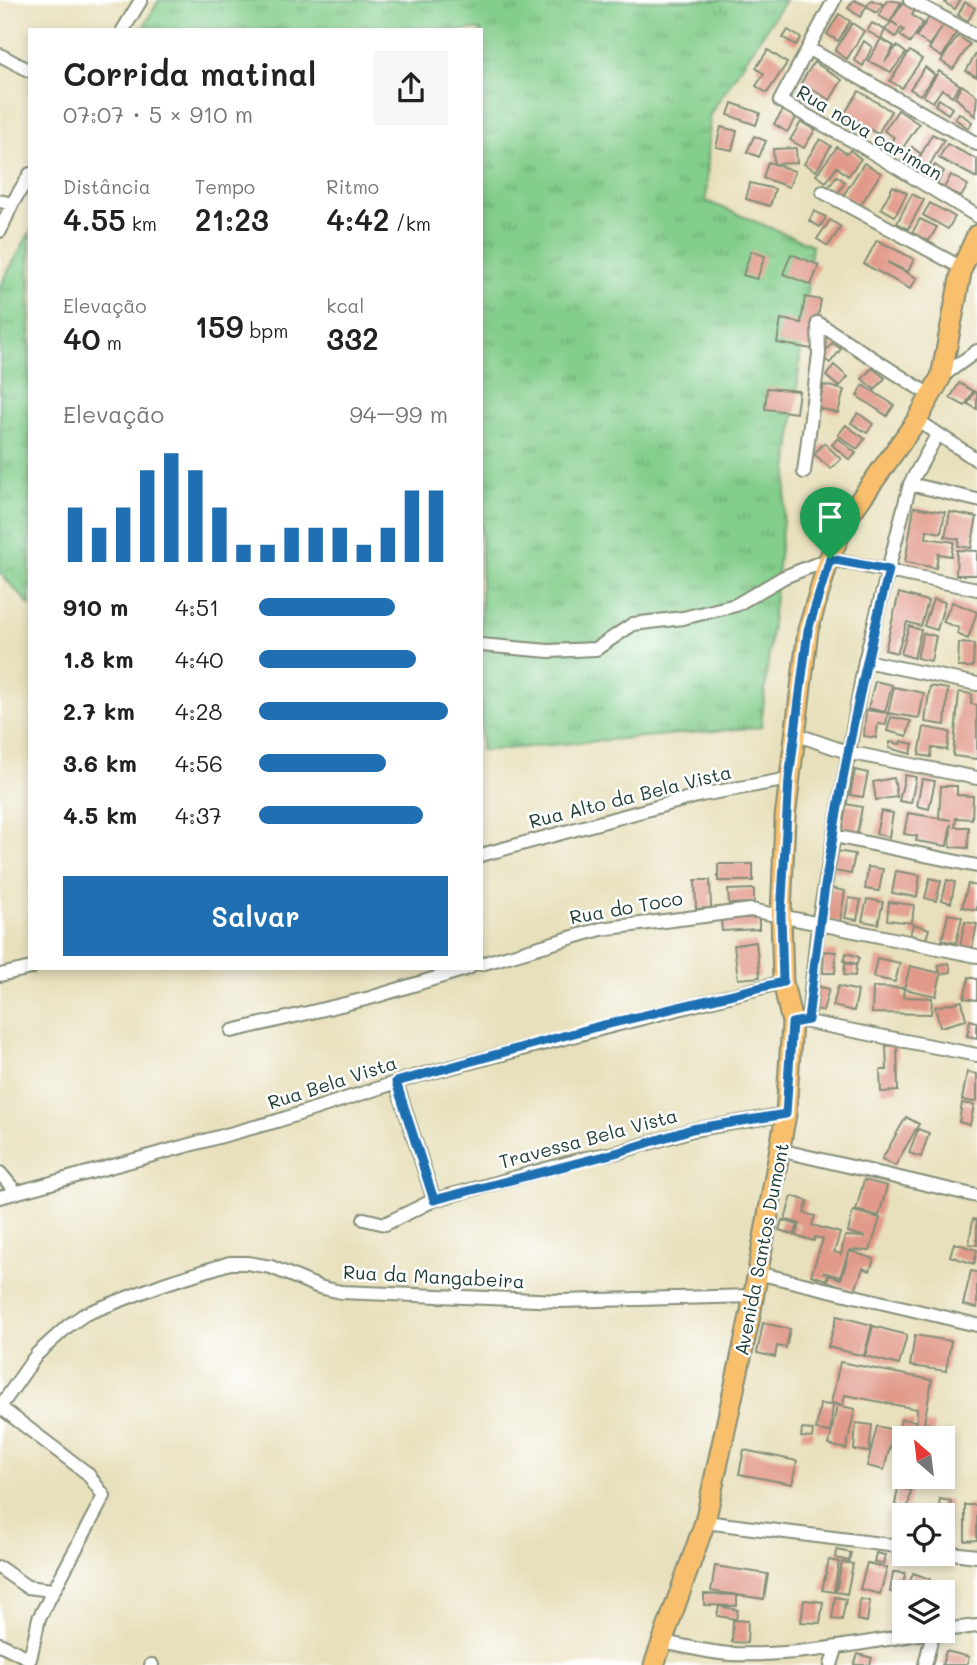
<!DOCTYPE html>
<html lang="pt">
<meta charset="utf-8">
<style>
:root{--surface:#fff;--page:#f6f6f6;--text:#222;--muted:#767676;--accent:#1f6fb2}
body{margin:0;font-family:Mali,sans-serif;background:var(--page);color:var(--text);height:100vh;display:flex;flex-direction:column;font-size:26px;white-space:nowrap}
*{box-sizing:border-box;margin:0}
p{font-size:23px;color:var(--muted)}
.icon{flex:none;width:38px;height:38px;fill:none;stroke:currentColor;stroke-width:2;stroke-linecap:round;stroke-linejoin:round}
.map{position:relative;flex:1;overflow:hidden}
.drawer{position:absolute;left:28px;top:28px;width:455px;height:942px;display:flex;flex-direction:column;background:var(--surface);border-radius:0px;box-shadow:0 4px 10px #0003}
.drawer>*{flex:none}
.needle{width:46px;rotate:332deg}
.fabs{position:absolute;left:892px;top:1426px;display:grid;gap:14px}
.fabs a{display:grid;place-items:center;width:63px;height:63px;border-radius:0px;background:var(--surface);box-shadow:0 4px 10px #0003;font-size:35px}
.pin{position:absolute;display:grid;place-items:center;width:60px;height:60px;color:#fff;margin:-72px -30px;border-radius:50% 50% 50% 0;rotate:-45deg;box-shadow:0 0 7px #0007}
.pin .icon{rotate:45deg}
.round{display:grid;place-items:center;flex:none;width:74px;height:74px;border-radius:0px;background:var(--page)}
.summary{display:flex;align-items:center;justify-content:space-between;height:119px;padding:0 35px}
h1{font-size:32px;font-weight:600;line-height:52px}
.stats{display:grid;grid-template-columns:repeat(3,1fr);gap:10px;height:119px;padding:7px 35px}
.stats div{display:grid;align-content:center}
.stats b{font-size:30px;font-weight:600}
.stats small{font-size:19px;font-weight:400}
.stats p{font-size:19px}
.chart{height:196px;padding:14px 35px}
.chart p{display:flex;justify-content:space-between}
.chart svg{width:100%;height:126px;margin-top:7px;stroke:var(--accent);stroke-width:6}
.action{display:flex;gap:14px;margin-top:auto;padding:14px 35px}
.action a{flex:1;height:80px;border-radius:0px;background:var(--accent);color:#fff;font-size:28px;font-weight:600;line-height:80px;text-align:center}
ul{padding:0 35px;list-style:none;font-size:23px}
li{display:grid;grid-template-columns:112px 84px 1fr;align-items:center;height:52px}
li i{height:18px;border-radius:9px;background:var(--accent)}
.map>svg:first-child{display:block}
.grass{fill:url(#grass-tufts);stroke:#518660;stroke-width:2}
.building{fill:#e19989}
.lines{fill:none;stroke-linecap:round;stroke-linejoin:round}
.street-casing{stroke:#848e78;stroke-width:16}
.primary-casing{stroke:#848e78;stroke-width:23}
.street{stroke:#fff;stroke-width:12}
.primary{stroke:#f8bf6c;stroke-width:19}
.route-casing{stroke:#fff;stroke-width:14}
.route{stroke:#1f6fb2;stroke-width:9}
.labels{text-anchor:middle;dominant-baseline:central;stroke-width:5;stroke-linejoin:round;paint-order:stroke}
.street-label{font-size:19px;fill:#1f3d34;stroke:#fff}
</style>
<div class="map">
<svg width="977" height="1665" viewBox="0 0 977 1665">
<defs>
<pattern id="grass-tufts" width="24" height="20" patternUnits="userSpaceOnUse" patternTransform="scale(1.75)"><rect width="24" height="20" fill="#83ce8b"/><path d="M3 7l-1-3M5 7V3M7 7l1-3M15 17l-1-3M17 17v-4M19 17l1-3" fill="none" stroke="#6ba872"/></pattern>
</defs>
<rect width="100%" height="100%" fill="#fff"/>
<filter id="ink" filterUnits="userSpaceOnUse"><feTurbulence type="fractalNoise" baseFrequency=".0143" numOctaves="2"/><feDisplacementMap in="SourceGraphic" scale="14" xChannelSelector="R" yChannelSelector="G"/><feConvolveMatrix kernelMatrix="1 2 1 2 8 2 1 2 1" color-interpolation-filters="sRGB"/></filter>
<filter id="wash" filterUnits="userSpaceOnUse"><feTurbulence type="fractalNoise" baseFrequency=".00686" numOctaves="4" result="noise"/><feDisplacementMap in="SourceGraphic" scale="28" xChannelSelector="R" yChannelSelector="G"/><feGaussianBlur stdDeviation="1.57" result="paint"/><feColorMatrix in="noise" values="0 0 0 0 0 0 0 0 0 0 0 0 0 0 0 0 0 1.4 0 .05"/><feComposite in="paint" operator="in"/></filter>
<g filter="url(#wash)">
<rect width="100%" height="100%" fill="#e8e0bc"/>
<!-- grass -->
<path class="grass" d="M 159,0 L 785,0 L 710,114 L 706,201 L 812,245 L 761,727 L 481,751 L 481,30 L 142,30 Z
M 30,232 L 30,605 L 0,573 L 0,286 Z"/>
<g id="blocks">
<!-- building -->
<path class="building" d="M 854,0 L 867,6 L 871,0 L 883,4 L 876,13 L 867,6 L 860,17 L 848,8 Z
M 887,0 L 901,2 L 890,22 L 879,16 Z
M 947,0 L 960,0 L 955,9 L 945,3 Z
M 965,2 L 975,8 L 968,21 L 958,15 Z
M 903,3 L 915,10 L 912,15 L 923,23 L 910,43 L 900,35 L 904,30 L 901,28 L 896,37 L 885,30 L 891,22 L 898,26 L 891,21 Z
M 839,14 L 850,21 L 838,41 L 827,34 Z
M 930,16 L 958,30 L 942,57 L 929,49 L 942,27 L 929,45 L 916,37 Z
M 852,23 L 864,31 L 847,59 L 835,51 Z
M 872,23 L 885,30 L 881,39 L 894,46 L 885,62 L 897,46 L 906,53 L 891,72 L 868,61 L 881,39 L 867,31 Z
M 788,30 L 801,38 L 796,45 L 783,38 Z
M 958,36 L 970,44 L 953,69 L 941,61 Z
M 864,41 L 872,47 L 863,66 L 854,60 Z
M 768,50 L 787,63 L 767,93 L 756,86 L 764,74 L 756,68 Z
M 910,51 L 922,59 L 902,88 L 890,81 Z
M 977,52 L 977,77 L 966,71 Z
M 814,62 L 842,80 L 830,100 L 801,83 Z
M 925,67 L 935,75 L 920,95 L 910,89 Z
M 939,71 L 960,85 L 952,96 L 942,89 L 933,102 L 923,96 Z
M 962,85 L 977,96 L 975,116 L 955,97 Z
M 801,89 L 814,97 L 809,104 L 796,96 Z
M 859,91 L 891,111 L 878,134 L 856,122 L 853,126 L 841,119 Z
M 939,99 L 952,108 L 948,114 L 935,105 Z
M 732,103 L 760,113 L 756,125 L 728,115 Z
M 786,106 L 798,115 L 787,132 L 774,124 Z
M 898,110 L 919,124 L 900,152 L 889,145 L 894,137 L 884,131 Z
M 959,113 L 972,122 L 968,128 L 955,119 Z
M 801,122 L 815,130 L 804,148 L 790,140 Z
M 721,127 L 737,131 L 732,150 L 716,147 Z
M 932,134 L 944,140 L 928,168 L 917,162 Z
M 754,136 L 766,141 L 759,157 L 747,152 Z
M 820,139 L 831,146 L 816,171 L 804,164 Z
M 947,144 L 977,159 L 977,178 L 939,158 Z
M 837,147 L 847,154 L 850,150 L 861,159 L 848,176 L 837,167 L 826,182 L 816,175 Z
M 912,147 L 921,154 L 912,167 L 902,160 Z
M 796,148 L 797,163 L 774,164 L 773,149 Z
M 768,162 L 795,171 L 789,187 L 763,178 Z
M 864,163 L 881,173 L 860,206 L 843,196 Z
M 935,165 L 944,171 L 937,184 L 927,178 Z
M 951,175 L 968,185 L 961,197 L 944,188 Z
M 837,176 L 845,182 L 837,194 L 828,188 Z
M 750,183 L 775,189 L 770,206 L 746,199 Z
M 893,186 L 907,193 L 895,216 L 881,208 Z
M 912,194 L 924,200 L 908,229 L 897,223 Z
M 930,203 L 955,217 L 948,229 L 923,215 Z
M 814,211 L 826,217 L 820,227 L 809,221 Z
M 920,219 L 937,227 L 929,241 L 912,233 Z
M 830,220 L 841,227 L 828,246 L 817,239 Z
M 877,240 L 914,259 L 908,272 L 887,262 L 917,278 L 910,289 L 864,264 Z
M 751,251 L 765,256 L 757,279 L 743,275 Z
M 791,254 L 819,265 L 811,285 L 783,274 Z
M 805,297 L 821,300 L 812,349 L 777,343 L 781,319 L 801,323 Z
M 832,343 L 841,349 L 830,363 L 821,357 Z
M 834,365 L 848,377 L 839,387 L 826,376 Z
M 872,368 L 885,378 L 875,390 L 862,379 Z
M 959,383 L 973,391 L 965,406 L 950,398 Z
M 824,385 L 844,390 L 838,413 L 818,408 Z
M 863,385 L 894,405 L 887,416 L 857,396 Z
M 767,388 L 799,391 L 796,413 L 765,409 Z
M 974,392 L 977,393 L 977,409 L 968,404 Z
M 858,413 L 873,424 L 867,433 L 851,423 Z
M 846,425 L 865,439 L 857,449 L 838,435 Z
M 838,438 L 856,453 L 850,460 L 832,445 Z
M 824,443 L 841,459 L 831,469 L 814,454 Z
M 914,507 L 945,512 L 941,533 L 927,530 L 926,538 L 954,542 L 951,556 L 938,554 L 936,568 L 905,562 Z
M 950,512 L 977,517 L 971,548 L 958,546 L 959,539 L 945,537 Z
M 957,550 L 977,551 L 977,575 L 956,575 Z
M 899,593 L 928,601 L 921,626 L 907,622 L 897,653 L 885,650 Z
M 933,599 L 945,602 L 937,630 L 924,626 Z
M 952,602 L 977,612 L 968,639 L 957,634 L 959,628 L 943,622 Z
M 909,626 L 921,630 L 914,658 L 901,654 Z
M 923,633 L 936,636 L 931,661 L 917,658 Z
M 959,643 L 974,644 L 973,667 L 958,667 Z
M 875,681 L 892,685 L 885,712 L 868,708 Z
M 930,686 L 948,689 L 945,725 L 925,722 Z
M 894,687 L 924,693 L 919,718 L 888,713 Z
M 959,692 L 972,694 L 971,704 L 977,705 L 977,759 L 953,756 Z
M 866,710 L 888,713 L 886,725 L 878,724 L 876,738 L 864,736 Z
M 891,717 L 911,721 L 907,736 L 887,731 Z
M 924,727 L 950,732 L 947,750 L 932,748 L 931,757 L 919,755 Z
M 901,741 L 913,744 L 911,754 L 889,748 L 890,742 L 900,744 Z
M 855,770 L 868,773 L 863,797 L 850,795 Z
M 905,775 L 916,777 L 911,803 L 899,801 Z
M 894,778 L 897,797 L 876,800 L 873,782 Z
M 922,779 L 935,781 L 929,809 L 917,806 Z
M 941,786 L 957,786 L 957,795 L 973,796 L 972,819 L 956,818 L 955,827 L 969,827 L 968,848 L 950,847 L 951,824 L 947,846 L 916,841 L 917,836 L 904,834 L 908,813 L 951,820 L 939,818 Z
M 846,804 L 862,807 L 857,834 L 841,831 Z
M 881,811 L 893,813 L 889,837 L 876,834 Z
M 836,851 L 855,854 L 851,874 L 833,871 Z
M 718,864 L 753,864 L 753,881 L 718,881 Z
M 868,867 L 883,869 L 879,891 L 865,889 Z
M 896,871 L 920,875 L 917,897 L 892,893 Z
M 930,878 L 941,881 L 936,901 L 925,898 Z
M 695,880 L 710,880 L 711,908 L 696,909 Z
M 947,880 L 955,882 L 951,903 L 942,900 Z
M 968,884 L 977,886 L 977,910 L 962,907 Z
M 830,888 L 845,891 L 840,922 L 825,920 Z
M 754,889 L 754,903 L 729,904 L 728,890 Z
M 849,898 L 861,900 L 857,920 L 845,918 Z
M 867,899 L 883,902 L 878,924 L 862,921 Z
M 889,902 L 914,905 L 912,923 L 887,920 Z
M 948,914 L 962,917 L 956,943 L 942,940 Z
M 759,917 L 759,929 L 722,931 L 721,919 Z
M 965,922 L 977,924 L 972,948 L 960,946 Z
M 913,924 L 929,929 L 926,939 L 910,935 Z
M 756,942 L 760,977 L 738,979 L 734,945 Z
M 824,951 L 836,952 L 835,973 L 823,973 Z
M 846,953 L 859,957 L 857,964 L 844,961 Z
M 877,958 L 900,963 L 895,982 L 873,977 Z
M 845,963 L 856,965 L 855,976 L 844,975 Z
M 949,963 L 951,972 L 941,974 L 936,996 L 904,989 L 910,966 L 940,973 L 938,965 Z
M 969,977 L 977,979 L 977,1000 L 964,998 Z
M 816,986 L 829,989 L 823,1011 L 811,1008 Z
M 838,986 L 858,991 L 854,1011 L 833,1006 Z
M 873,987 L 904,988 L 903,997 L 932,998 L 931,1014 L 872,1013 Z
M 962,1001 L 966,1020 L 940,1027 L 935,1007 Z
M 970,1020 L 977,1022 L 977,1038 L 967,1036 Z
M 897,1045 L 898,1091 L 881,1092 L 880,1070 L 887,1070 L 886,1046 Z
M 967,1072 L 977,1074 L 977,1101 L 973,1102 L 962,1100 Z
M 962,1103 L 974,1105 L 970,1125 L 959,1122 Z
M 906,1117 L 919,1124 L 895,1166 L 882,1159 Z
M 918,1129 L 929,1133 L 921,1157 L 909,1153 Z
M 864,1180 L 887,1186 L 879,1216 L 856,1210 Z
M 792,1196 L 808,1201 L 804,1213 L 815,1216 L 812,1225 L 840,1233 L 834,1252 L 841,1254 L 845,1236 L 866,1237 L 848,1232 L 853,1211 L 880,1218 L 870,1251 L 849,1250 L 840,1277 L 823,1272 L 828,1274 L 826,1280 L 811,1275 L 823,1239 L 815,1237 L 814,1241 L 796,1236 L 800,1224 L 785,1219 Z
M 973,1219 L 977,1220 L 977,1245 L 969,1244 Z
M 782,1220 L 798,1225 L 794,1235 L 779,1230 Z
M 954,1243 L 977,1250 L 974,1264 L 950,1256 Z
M 850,1251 L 874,1259 L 870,1271 L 863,1268 L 855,1291 L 827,1281 L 829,1275 L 841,1279 Z
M 971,1271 L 977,1272 L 977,1308 L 963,1305 Z
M 837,1316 L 872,1325 L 864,1356 L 828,1347 Z
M 763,1323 L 790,1329 L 786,1348 L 777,1346 L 775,1357 L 757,1353 Z
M 873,1326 L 907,1335 L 899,1365 L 865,1356 Z
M 915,1335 L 951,1341 L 946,1371 L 910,1366 Z
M 840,1362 L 932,1380 L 924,1423 L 935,1425 L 933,1438 L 916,1438 L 917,1409 L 845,1395 L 843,1405 L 831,1403 Z
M 820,1404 L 833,1405 L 830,1432 L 816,1430 Z
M 837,1405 L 855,1409 L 846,1449 L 829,1445 Z
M 901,1419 L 915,1421 L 911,1438 L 905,1438 L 905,1447 L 896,1445 Z
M 856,1423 L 872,1425 L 869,1452 L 854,1450 Z
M 877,1426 L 894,1430 L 884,1470 L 867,1466 Z
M 802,1429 L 813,1430 L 812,1438 L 801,1437 Z
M 900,1448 L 905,1449 L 905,1463 L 898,1462 Z
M 744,1450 L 797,1461 L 792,1484 L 739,1474 Z
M 905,1466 L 905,1477 L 915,1477 L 913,1486 L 899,1485 Z
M 898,1488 L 911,1490 L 908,1508 L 895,1505 Z
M 940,1499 L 951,1501 L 945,1540 L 943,1516 L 938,1516 Z
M 965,1505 L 977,1505 L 977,1540 L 965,1541 Z
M 837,1550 L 851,1553 L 849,1561 L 836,1558 Z
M 876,1553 L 885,1555 L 883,1564 L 874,1562 Z
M 829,1560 L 839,1562 L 834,1592 L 822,1590 Z
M 842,1562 L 853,1564 L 847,1594 L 836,1592 Z
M 867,1563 L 887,1568 L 880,1594 L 860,1589 Z
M 715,1566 L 768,1574 L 764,1599 L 711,1591 Z
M 893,1572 L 905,1573 L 902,1594 L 890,1592 Z
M 913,1573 L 930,1579 L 925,1592 L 906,1592 Z
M 704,1594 L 737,1595 L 737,1606 L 704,1605 Z
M 835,1597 L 846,1599 L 842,1620 L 832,1619 Z
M 860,1599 L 870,1601 L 867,1622 L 857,1620 Z
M 804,1600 L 823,1602 L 820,1623 L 801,1622 Z
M 719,1606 L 738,1610 L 736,1619 L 717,1616 Z
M 902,1606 L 905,1606 L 905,1626 L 899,1625 Z
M 733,1620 L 748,1621 L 747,1643 L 732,1642 Z
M 946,1651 L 969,1657 L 967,1665 L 942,1665 Z
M 858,1654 L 872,1658 L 870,1665 L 854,1665 Z"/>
</g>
</g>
<g filter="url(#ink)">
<use href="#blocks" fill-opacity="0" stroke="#848e78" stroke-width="2"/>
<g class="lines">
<!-- street casing -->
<g class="street-casing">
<path id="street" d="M 834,0 L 780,101 L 855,142 L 977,216
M 910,0 L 977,36
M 123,30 L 141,0
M 809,49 L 977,144
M 0,55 L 30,71
M 823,192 L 962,268
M 0,201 L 12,204 L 30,174
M 0,231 L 12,204
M 818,323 L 931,396
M 941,377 L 977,351
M 917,420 L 977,460
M 804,472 L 819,354 L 818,323
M 910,484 L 977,500
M 481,645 L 549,651 L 596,649 L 633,624 L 683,618 L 736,605 L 784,577 L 829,559 L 977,589
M 865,661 L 977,684
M 795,734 L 847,752 L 977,778
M 834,836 L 977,866
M 481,855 L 701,795 L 789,779
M 481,964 L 601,929 L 751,910 L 977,956
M 0,975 L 31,968
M 808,1020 L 818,925 L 865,661 L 910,484 L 937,435
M 803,1021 L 977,1055
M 232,1031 L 370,998 L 469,968
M 396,1082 L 434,1200
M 779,1150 L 977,1196
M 0,1173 L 16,1192
M 0,1197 L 277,1121 L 413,1077 L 783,982
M 364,1219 L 385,1224 L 434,1200 L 586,1158 L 619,1152 L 692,1130 L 786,1114
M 757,1273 L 977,1325
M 0,1407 L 37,1354 L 68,1326 L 85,1314 L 163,1284 L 230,1263 L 247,1263 L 271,1267 L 319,1287 L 341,1292 L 560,1301 L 753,1296
M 0,1407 L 87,1473 L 104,1496 L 39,1618 L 30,1659 L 0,1644
M 705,1522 L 905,1547
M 943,1552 L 977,1556
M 0,1568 L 27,1587 L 52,1590
M 943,1630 L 977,1626
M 662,1642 C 685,1646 708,1653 731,1654 C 802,1657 869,1641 939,1631
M 151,1665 L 152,1665
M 831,1665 L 836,1649
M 925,1665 L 933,1632"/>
</g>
<!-- primary casing -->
<g class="primary-casing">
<path id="primary" d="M 654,1665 L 705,1522 L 750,1316 L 786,1114 L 792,1023 L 783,982 L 781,915 L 785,818 L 808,630 L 829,559 L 848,517 L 917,420 L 941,377 L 962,268 L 977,235"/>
</g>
<!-- street -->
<use href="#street" class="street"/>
<!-- primary -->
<use href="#primary" class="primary"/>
</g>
</g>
<g class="lines" filter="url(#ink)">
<!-- route casing -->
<g class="route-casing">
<path id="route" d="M 830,559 L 889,570 C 851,718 824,868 808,1020 L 792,1023 L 786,1114 L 692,1129 L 619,1152 L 434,1200 L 396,1082 L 596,1027 L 783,982 L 781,915 L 789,779 L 808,630 Z"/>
</g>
<!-- route -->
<use href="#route" class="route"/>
</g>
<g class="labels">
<!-- street labels -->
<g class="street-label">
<text transform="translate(870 132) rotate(31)">Rua nova cariman</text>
<text transform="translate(630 796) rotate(-14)">Rua Alto da Bela Vista</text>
<text transform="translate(626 907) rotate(-10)">Rua do Toco</text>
<text transform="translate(332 1082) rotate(-18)">Rua Bela Vista</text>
<text transform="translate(588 1138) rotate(-15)">Travessa Bela Vista</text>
<text transform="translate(761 1249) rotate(-79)">Avenida Santos Dumont</text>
<text transform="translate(434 1276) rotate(3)">Rua da Mangabeira</text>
</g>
</g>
</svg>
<div class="fabs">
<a><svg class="needle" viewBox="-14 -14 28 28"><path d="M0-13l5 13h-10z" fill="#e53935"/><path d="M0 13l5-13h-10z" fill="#767676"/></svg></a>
<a><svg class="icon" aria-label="locate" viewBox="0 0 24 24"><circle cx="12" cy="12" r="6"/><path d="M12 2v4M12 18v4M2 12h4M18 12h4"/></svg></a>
<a><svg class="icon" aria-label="layers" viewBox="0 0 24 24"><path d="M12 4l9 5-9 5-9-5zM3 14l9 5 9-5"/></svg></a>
</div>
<div class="pin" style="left:830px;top:559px;background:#1e9e55"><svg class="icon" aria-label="arrive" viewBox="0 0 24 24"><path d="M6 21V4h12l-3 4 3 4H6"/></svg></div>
<section class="drawer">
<div class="summary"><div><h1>Corrida matinal</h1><p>07:07 · 5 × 910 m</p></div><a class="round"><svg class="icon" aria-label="share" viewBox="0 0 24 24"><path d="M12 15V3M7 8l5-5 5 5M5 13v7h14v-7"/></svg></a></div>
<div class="stats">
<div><p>Distância</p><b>4.55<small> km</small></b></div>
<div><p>Tempo</p><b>21:23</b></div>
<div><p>Ritmo</p><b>4:42<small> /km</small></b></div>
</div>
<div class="stats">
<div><p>Elevação</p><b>40<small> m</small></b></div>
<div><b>159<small> bpm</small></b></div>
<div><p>kcal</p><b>332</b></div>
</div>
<div class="chart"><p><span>Elevação</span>94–99 m</p>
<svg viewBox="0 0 160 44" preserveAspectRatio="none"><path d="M5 44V25M15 44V32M25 44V25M35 44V12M45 44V6M55 44V12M65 44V25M75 44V38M85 44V38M95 44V32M105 44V32M115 44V32M125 44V38M135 44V32M145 44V19M155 44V19"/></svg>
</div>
<ul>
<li><b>910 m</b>4:51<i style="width:72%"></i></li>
<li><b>1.8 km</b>4:40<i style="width:83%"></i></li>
<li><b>2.7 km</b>4:28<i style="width:100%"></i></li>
<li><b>3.6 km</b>4:56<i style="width:67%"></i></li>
<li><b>4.5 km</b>4:37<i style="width:87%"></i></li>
</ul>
<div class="action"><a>Salvar</a></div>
</section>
</div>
